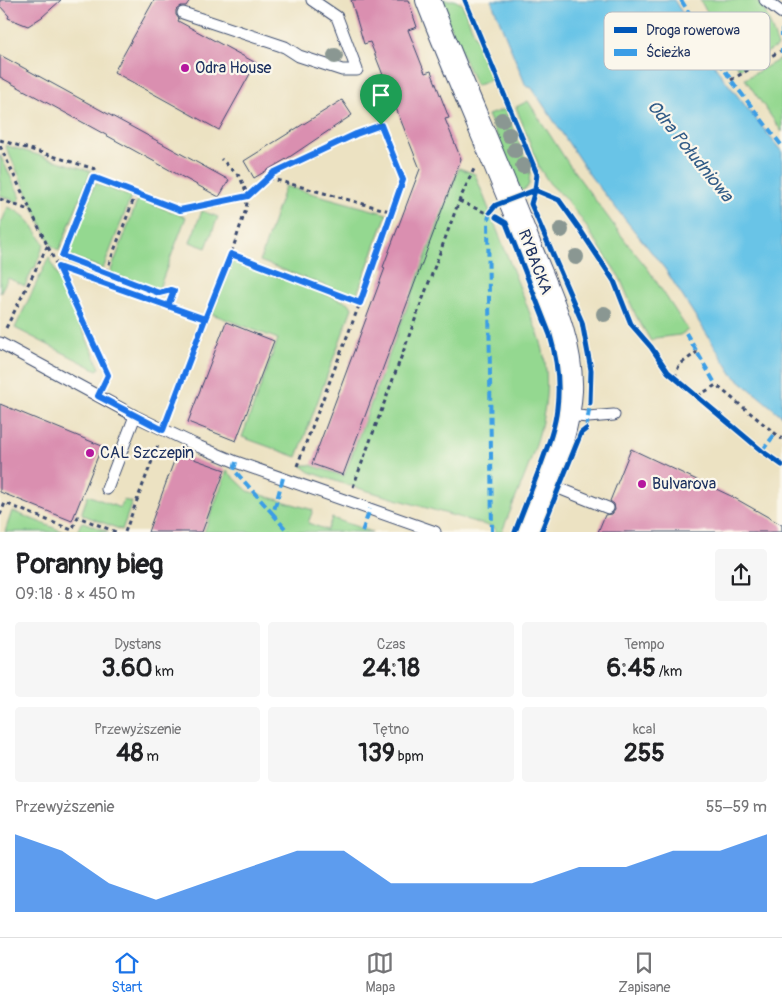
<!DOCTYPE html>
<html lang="pl">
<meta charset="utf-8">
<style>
:root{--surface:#fff;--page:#f6f6f6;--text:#202124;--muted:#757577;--line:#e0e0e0;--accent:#1a73e8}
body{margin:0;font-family:Pangolin,sans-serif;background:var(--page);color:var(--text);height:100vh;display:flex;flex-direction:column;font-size:19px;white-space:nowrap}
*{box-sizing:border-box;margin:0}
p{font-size:16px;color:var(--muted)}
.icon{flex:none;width:28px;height:28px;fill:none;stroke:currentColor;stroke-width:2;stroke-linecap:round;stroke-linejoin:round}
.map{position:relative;height:532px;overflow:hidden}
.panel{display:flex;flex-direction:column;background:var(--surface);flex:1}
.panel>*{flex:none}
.pin{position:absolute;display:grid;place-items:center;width:42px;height:42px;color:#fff;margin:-51px -21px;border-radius:50% 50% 50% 0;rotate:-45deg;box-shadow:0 0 5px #0007}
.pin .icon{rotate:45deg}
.round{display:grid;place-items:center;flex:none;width:52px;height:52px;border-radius:5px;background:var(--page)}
.summary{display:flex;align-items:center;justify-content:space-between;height:85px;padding:0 15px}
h1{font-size:28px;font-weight:700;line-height:38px}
.stats{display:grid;grid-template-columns:repeat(3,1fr);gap:8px;height:85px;padding:5px 15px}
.stats div{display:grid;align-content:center;border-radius:5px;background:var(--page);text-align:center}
.stats b{font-size:25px;font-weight:700}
.stats small{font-size:14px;font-weight:400}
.stats p{font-size:14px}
.chart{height:140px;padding:10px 15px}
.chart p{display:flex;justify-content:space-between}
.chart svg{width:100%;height:90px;margin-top:5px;fill:var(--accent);opacity:.7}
.tabs{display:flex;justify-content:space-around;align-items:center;height:70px;border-top:1px solid var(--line);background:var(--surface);font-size:14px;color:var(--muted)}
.tabs a{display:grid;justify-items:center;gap:2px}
.tabs .active{color:var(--accent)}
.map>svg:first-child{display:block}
.green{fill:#94d890;stroke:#588477}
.water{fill:#69c4e7;stroke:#427aa2}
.building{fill:#da8fb0}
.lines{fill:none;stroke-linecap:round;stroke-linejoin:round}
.service-casing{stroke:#3a4a6d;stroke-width:13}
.minor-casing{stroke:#3a4a6d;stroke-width:26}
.path{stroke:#3a4a6d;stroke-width:3;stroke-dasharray:4 4;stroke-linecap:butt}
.service{stroke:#fff;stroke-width:11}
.minor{stroke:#fff;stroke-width:24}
.quiet{stroke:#3b9de6;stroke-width:4;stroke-dasharray:8 4;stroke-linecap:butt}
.cycleway-casing{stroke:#fbf7ec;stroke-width:8}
.cycleway{stroke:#0057b8;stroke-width:5}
.tree{fill:#8a9792}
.route-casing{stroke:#fff;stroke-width:10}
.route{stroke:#1a73e8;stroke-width:6}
.poi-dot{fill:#b5179e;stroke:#fbf7ec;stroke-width:2}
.labels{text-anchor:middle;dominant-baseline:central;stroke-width:4.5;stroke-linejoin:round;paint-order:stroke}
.poi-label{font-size:16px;fill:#1b2f5e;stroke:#fbf7ec;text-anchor:start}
.street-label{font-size:16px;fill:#1b2f5e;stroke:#fbf7ec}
.water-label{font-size:18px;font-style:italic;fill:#325c87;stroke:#fbf7ec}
.key{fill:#fbf7ec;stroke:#b8bbc1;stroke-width:1}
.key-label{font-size:14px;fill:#1b2f5e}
</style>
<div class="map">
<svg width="782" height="532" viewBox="0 0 782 532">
<rect width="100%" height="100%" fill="#fbf7ec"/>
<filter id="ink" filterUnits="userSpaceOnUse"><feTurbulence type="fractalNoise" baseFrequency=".02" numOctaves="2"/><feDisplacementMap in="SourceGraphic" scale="10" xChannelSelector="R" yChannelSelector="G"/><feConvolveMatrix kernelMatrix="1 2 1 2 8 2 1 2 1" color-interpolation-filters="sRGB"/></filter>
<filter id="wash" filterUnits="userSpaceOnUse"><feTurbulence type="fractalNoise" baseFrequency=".0096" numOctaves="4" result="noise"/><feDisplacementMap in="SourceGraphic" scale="20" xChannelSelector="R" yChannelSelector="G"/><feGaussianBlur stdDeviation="1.12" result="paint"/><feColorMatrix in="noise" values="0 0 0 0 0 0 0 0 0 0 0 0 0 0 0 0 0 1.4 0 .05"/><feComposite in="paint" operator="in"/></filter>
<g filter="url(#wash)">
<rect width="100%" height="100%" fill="#ece2c2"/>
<!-- green -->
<path class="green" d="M 438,0 L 454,0 L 462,4 L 493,79 L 476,86 Z
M 700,0 L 755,0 L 764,8 L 778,46 L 739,69 Z
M 782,58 L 782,132 L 745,79 Z
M 528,101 L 570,166 L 630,247 L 648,269 L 688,330 L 680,335 L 655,338 L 651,341 L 636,316 L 620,278 L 580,217 L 563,196 L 550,184 L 540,169 L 516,107 Z
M 505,109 L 530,171 L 529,184 L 527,188 L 521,191 L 488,115 Z
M 5,145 L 91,171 L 59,251 L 51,245 Z
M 0,155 L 21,198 L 17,202 L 0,195 Z
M 459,168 L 475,174 L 540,339 C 542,346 544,354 545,362 C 554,421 522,479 502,532 L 495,532 L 495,528 L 489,526 L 344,484 L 310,472 L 301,465 L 310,465 L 344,476 Z
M 95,183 L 131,197 L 103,269 L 68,255 Z
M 285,186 L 387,214 L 357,294 L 350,295 L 260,261 Z
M 138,199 L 186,217 L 158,291 L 110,273 Z
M 8,207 C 28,215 33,226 44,244 L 35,268 L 33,268 L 25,286 L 8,278 L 0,293 L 0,226 Z
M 202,211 L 218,217 L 206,248 L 190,242 Z
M 49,257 L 100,368 L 97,370 L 15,328 Z
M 233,260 L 349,303 L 352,308 L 297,457 L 242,437 L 278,339 L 212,314 Z
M 227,471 L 248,491 L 313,510 L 308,523 L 327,530 L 332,518 L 372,532 L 204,532 Z
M 88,495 L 120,508 L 124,500 L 132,502 L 122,530 L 83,515 L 82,512 Z
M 12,511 L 64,532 L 5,532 Z
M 83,522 L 109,532 L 77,532 L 81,523 Z"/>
<!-- water -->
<path class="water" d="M 491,0 L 674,0 L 721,75 L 782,152 L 782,416 L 733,375 L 665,269 L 591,177 L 532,88 L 526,86 Z"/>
<g id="blocks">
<!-- building -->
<path class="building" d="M 0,0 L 61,0 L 42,17 L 28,26 L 8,18 L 9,16 L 0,6 Z
M 154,0 L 190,0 L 186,6 L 181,6 L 176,10 L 176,15 L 179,19 L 178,21 L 256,63 L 219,130 L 114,72 Z
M 351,0 L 408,0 L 417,27 L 408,30 L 425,73 L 431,71 L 449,118 L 445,119 L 461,159 L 343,475 L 312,464 L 385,268 L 383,267 L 420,169 L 370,42 L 364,44 Z
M 0,55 L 229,180 L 219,197 L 0,77 Z
M 342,100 L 352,115 L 288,158 L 254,178 L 244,161 Z
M 226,322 L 274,341 L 236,441 L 188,422 Z
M 0,404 L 102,446 L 72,521 L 0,492 Z
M 631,449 L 731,496 L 782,525 L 782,532 L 598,532 L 605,515 L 612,514 L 615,510 L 614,504 L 610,501 Z
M 177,453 L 225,470 L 202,532 L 148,532 Z"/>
</g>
</g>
<g filter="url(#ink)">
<use href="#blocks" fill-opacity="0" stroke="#3a4a6d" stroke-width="1"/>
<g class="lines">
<!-- service casing -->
<g class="service-casing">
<path id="service" d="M 765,0 L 782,13
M 183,13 L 285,47 L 299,56 L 342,70 L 357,70 L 337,17 L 312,0
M 0,343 L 135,416 L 200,447 L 236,462 L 435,532
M 567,415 L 588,417 L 614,415
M 546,483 L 608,508
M 107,489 L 135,416"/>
</g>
<!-- minor casing -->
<g class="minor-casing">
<path id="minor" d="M 428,0 C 460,83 497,163 529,246 C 547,292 572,340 570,391 C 568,436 544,488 529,532"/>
</g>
<!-- path -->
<path class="path" d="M 731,80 L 780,51
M 0,140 L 95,169 L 93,177 L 181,210 L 248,196 L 273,173 L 356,134 L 381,125 L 364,84
M 0,146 L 109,375 L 105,382
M 93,177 L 62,256 L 159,293 L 171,290 L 174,291 L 168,306
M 269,178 L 393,212
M 0,199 L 31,211
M 459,201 L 484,212 L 490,212
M 231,254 L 360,303
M 58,267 L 205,319 L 169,415
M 106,272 L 136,193
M 205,319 L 231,254 L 246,209 L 248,196 L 240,177 L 221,159
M 6,328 L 48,245
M 675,377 L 679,365 L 697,352
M 698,396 L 716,385 L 782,439
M 297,466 L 360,303 L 403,180 L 381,125
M 353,487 L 459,201 L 474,169
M 0,515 L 5,503 L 72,530 L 78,517 L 116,532
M 125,532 L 158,445"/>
<!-- service -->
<use href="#service" class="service"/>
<!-- minor -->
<use href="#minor" class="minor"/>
<!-- quiet -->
<path class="quiet" d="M 681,0 L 731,80 L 782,146
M 782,29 L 782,36
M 780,51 L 782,51
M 490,212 L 488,220 L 492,532
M 686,333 L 716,385
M 586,429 L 591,398
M 762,451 L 775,434
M 236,462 L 234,470 L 273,514
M 283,478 L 273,514 L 288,532
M 362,532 L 370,509"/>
<!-- cycleway casing -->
<g class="cycleway-casing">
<path id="cycleway" d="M 465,0 L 537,174 L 535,190 L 531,204 L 582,322 L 591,370 L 590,403
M 490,212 L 496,205 L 535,190 L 559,200 L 579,228 L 614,281 L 631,324 L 651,347 L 668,372 L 762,451 L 782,465
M 496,217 L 506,223 L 550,335 C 557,359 560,384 557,408 C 555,428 547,448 540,467 C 532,489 523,510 515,532
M 541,532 L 581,433 L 586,429"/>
</g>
<!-- cycleway -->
<use href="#cycleway" class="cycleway"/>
</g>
<!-- trees -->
<g class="tree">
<circle cx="335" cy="56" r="8"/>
<circle cx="502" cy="120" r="8"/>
<circle cx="509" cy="135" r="8"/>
<circle cx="515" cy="150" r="8"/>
<circle cx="523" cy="166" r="8"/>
<circle cx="561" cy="230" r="8"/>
<circle cx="576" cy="257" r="8"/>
<circle cx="604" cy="314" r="8"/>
</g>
</g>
<g class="lines" filter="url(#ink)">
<!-- route casing -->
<g class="route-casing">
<path id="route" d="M 381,125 L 356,134 L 273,173 L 248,196 L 180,210 L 93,177 L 62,256 L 159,293 L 171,290 L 174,291 L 168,306 L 205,319 L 163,430 L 98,396 L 108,375 L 58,267 L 205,319 L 231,254 L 360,303 L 403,180 L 381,125"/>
</g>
<!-- route -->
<use href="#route" class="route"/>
</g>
<!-- markers -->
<g class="poi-dot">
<circle cx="185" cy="68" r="5"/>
<circle cx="90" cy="453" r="5"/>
<circle cx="642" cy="484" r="5"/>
</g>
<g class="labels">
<!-- poi labels -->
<g class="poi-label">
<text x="195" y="68">Odra House</text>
<text x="100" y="453">CAL Szczepin</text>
<text x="652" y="484">Bulvarova</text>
</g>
<!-- street labels -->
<g class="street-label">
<text transform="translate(535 262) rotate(69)">RYBACKA</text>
</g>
<!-- water labels -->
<g class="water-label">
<text transform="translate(690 151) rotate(51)">Odra Południowa</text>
</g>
</g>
<!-- legend -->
<rect x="604" y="12" width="166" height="58" rx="8" class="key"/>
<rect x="614" y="27" width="23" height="6" fill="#0057b8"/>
<rect x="614" y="49" width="23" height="7" fill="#3b9de6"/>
<g class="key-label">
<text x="646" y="35">Droga rowerowa</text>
<text x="646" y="57">Ścieżka</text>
</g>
</svg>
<div class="pin" style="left:381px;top:125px;background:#1e9e55"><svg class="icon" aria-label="arrive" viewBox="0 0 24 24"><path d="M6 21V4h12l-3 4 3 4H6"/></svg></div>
</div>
<section class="panel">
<div class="summary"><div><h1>Poranny bieg</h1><p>09:18 · 8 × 450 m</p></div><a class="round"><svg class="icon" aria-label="share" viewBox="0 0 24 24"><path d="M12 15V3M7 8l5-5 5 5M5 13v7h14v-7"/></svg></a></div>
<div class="stats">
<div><p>Dystans</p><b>3.60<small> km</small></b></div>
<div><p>Czas</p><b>24:18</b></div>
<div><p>Tempo</p><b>6:45<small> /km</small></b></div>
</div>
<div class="stats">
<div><p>Przewyższenie</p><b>48<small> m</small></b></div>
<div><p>Tętno</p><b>139<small> bpm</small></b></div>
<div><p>kcal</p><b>255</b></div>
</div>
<div class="chart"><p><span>Przewyższenie</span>55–59 m</p>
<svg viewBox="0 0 160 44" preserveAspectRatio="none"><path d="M0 44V6L10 14L20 30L30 38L40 30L50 22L60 14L70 14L80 30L90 30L100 30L110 30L120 22L130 22L140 14L150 14L160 6V44z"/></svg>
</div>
</section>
<nav class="tabs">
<a class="active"><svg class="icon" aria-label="home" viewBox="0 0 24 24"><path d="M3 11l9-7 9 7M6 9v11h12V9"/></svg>Start</a>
<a><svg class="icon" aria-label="map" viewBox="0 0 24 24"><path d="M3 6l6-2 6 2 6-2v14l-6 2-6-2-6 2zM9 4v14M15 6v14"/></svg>Mapa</a>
<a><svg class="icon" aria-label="saved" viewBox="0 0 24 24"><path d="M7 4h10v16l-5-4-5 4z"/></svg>Zapisane</a>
</nav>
